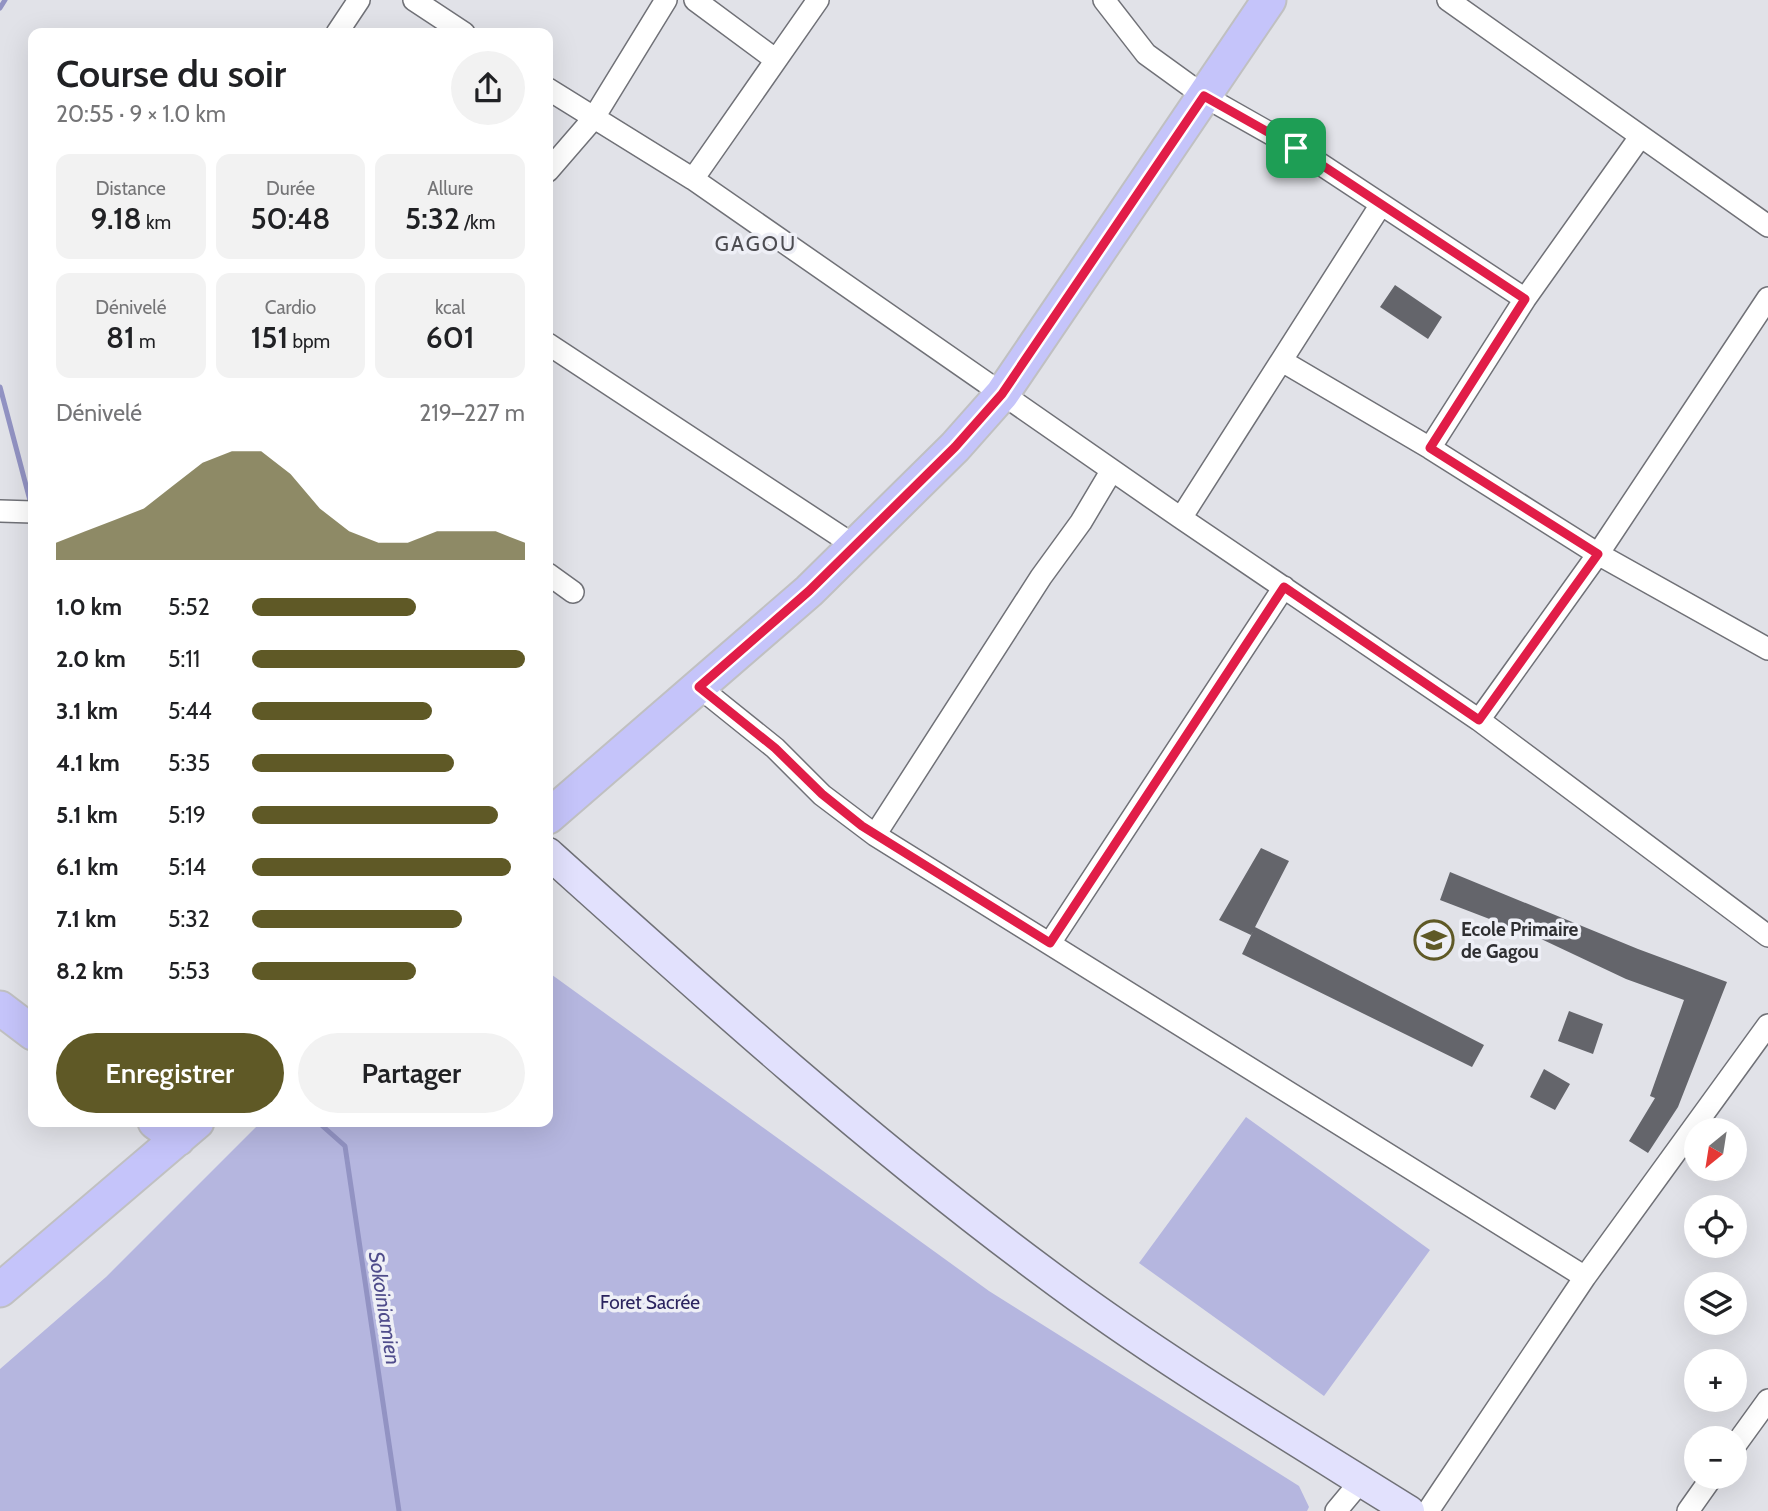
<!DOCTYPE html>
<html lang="fr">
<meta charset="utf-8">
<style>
:root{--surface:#fff;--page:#f2f2f2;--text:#202124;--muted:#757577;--accent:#5f5926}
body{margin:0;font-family:Cabin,sans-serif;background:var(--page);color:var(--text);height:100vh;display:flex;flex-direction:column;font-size:26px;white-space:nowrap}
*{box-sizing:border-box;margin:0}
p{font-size:23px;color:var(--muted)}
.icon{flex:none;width:38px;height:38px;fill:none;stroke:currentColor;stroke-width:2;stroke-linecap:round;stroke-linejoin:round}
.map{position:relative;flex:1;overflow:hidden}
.panel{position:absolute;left:28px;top:28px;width:525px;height:1099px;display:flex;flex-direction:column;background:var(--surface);border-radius:14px;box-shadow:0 7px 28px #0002}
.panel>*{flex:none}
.needle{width:46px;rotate:210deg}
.controls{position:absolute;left:1684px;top:1118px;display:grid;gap:14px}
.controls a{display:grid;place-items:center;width:63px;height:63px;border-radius:50%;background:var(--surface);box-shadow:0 7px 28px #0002;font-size:35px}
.pin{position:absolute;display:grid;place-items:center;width:60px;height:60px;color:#fff;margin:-30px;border-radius:14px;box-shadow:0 4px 10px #0006}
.round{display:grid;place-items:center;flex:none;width:74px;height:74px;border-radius:37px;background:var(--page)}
.headline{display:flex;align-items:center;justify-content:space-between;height:119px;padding:0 28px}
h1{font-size:38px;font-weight:600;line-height:52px}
.stats{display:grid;grid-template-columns:repeat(3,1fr);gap:10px;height:119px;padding:7px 28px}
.stats div{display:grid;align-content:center;border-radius:14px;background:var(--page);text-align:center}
.stats b{font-size:30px;font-weight:600}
.stats small{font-size:19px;font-weight:400}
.stats p{font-size:19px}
.chart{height:196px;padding:14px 28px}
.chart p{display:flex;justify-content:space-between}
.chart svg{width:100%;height:126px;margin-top:7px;fill:var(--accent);opacity:.7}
.cta{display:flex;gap:14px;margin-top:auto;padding:14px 28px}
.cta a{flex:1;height:80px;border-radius:42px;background:var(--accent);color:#fff;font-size:28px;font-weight:600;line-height:80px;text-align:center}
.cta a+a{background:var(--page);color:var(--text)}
ul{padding:0 28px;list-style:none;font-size:23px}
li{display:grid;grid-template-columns:112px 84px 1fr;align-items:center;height:52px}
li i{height:18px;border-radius:9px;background:var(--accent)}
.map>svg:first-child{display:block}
.green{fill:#b5b6df}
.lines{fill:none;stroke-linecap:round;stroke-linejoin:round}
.stream{stroke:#9293c3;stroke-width:5}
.building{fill:#64656b}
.street-casing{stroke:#707177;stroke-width:24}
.secondary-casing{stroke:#707177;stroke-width:33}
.primary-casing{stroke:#c0c0c1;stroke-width:37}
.street{stroke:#fff;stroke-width:21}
.secondary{stroke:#e2e1fd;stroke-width:30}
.primary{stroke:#c5c4fa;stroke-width:33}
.route-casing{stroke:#fff;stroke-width:14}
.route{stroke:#e11d48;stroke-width:9}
.labels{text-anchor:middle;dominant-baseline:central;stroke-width:7;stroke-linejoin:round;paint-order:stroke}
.poi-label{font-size:19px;font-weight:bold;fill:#2e2e31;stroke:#eeeff6;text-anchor:start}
.park-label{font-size:19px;fill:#2b245f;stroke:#eeeff6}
.neighbourhood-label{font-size:21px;letter-spacing:2px;fill:#4d4d52;stroke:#eeeff6}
.water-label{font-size:21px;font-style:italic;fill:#4f4c8b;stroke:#eeeff6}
</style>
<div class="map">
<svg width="1768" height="1511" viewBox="0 0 1768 1511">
<rect width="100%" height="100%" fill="#e1e2e8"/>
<!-- green -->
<path class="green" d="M 548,972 L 989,1291 L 1299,1486 L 1309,1507 L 1307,1511 L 0,1511 L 0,1369 L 106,1277 L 261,1122 L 548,1122 Z
M 1246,1117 L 1430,1250 L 1324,1396 L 1139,1263 Z"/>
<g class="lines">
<!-- stream -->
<path class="stream" d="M 0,8 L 5,0
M 0,387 L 32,508
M 318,1122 L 345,1146 L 399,1511"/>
</g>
<!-- building -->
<path class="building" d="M 1395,285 L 1442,317 L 1428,339 L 1380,307 Z
M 1261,848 L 1289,861 L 1251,935 L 1219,920 Z
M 1450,872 L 1638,949 L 1727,982 L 1678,1107 L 1648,1153 L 1629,1141 L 1655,1098 L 1650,1096 L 1684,1000 L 1626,979 L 1539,938 L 1440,900 Z
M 1255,927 L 1484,1045 L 1472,1067 L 1242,954 Z
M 1569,1011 L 1603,1024 L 1593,1054 L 1558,1041 Z
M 1544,1069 L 1570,1084 L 1555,1110 L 1530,1097 Z"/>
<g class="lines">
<!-- street casing -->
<g class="street-casing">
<path id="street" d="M 414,0 L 464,33
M 695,0 L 776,60
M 1104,0 L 1146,54 L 1204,96 L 1296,148 L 1525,299
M 1448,0 L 1768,226
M 337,33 L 359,0
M 548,89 L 693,179 L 1181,518 L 1479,720 L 1768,936
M 548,171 L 593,119 L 666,0
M 693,179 L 818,0
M 548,344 L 855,546
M 1282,361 L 1430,448 L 1598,554 L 1768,649
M 1430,448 L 1525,299 L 1640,137
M 0,511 L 33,512
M 1181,518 L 1380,206
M 548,574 L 573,592
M 699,687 L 775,748 L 822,795 L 875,835 L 1585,1277
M 1479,720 L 1598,554 L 1768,298
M 875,835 L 1041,577 L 1081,522 L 1112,470
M 1050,943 L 1284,587
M 1734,1447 L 1768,1400
M 1336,1511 L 1361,1481
M 1428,1511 L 1585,1277 L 1768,1025
M 1688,1511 L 1712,1477"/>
</g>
<!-- secondary casing -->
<g class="secondary-casing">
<path id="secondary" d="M 548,853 C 708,997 870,1143 1044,1272 C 1160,1359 1286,1434 1409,1511"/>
</g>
<!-- primary casing -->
<g class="primary-casing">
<path id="primary" d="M 548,817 L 809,591 L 955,447 L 1002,394 L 1269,0
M 0,1008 L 33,1033
M 155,1122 L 178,1139
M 0,1290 L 197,1122"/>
</g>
<!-- street -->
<use href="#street" class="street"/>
<!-- secondary -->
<use href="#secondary" class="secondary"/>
<!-- primary -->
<use href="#primary" class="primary"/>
</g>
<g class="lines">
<!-- route casing -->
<g class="route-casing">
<path id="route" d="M 1204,96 L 1296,148 L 1525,299 L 1430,448 L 1598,554 L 1479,720 L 1284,587 L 1050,943 L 862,826 L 822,794 L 775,748 L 699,687 L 809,591 L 955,447 L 1002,394 Z"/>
</g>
<!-- route -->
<use href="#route" class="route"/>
</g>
<!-- icons -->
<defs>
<g id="school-ring" transform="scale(2.0125)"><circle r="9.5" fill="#eeeff6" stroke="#5f5926" stroke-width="1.5"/><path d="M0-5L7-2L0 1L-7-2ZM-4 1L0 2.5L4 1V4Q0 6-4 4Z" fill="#5f5926"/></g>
</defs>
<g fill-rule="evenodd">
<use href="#school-ring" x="1434" y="940"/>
</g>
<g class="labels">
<!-- poi labels -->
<g class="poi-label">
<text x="1461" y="929">Ecole Primaire<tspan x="1461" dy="22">de Gagou</tspan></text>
</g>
<!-- park labels -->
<g class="park-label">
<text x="650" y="1302">Foret Sacrée</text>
</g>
<!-- neighbourhood labels -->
<g class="neighbourhood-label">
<text x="756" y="243">GAGOU</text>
</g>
<!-- water labels -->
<g class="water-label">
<text transform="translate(385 1308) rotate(81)">Sokoiniamien</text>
</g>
</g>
</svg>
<div class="controls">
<a><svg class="needle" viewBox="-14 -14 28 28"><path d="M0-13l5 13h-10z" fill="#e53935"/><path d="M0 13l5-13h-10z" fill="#757577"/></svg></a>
<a><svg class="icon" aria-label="locate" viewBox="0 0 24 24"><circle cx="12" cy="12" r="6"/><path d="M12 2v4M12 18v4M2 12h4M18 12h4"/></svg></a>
<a><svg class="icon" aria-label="layers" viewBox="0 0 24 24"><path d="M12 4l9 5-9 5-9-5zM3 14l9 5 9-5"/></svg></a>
<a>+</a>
<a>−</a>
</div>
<div class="pin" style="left:1296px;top:148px;background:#1e9e55"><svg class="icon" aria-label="arrive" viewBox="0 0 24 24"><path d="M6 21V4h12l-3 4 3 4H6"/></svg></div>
<section class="panel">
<div class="headline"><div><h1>Course du soir</h1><p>20:55 · 9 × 1.0 km</p></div><a class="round"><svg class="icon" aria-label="share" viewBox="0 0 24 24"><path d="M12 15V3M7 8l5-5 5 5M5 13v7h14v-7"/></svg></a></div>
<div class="stats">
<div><p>Distance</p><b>9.18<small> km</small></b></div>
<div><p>Durée</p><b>50:48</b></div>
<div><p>Allure</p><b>5:32<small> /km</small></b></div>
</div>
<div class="stats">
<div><p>Dénivelé</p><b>81<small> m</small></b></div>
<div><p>Cardio</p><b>151<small> bpm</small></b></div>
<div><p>kcal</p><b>601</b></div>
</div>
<div class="chart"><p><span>Dénivelé</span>219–227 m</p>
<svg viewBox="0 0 160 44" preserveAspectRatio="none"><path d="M0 44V38L10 34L20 30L30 26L40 18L50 10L60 6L70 6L80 14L90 26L100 34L110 38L120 38L130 34L140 34L150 34L160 38V44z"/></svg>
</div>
<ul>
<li><b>1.0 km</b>5:52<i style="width:60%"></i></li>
<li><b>2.0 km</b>5:11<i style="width:100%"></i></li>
<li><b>3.1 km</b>5:44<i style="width:66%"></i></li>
<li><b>4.1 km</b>5:35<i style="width:74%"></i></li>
<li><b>5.1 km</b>5:19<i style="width:90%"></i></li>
<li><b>6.1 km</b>5:14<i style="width:95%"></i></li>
<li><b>7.1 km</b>5:32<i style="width:77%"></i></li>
<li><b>8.2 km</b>5:53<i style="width:60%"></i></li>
</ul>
<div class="cta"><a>Enregistrer</a><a>Partager</a></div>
</section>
</div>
